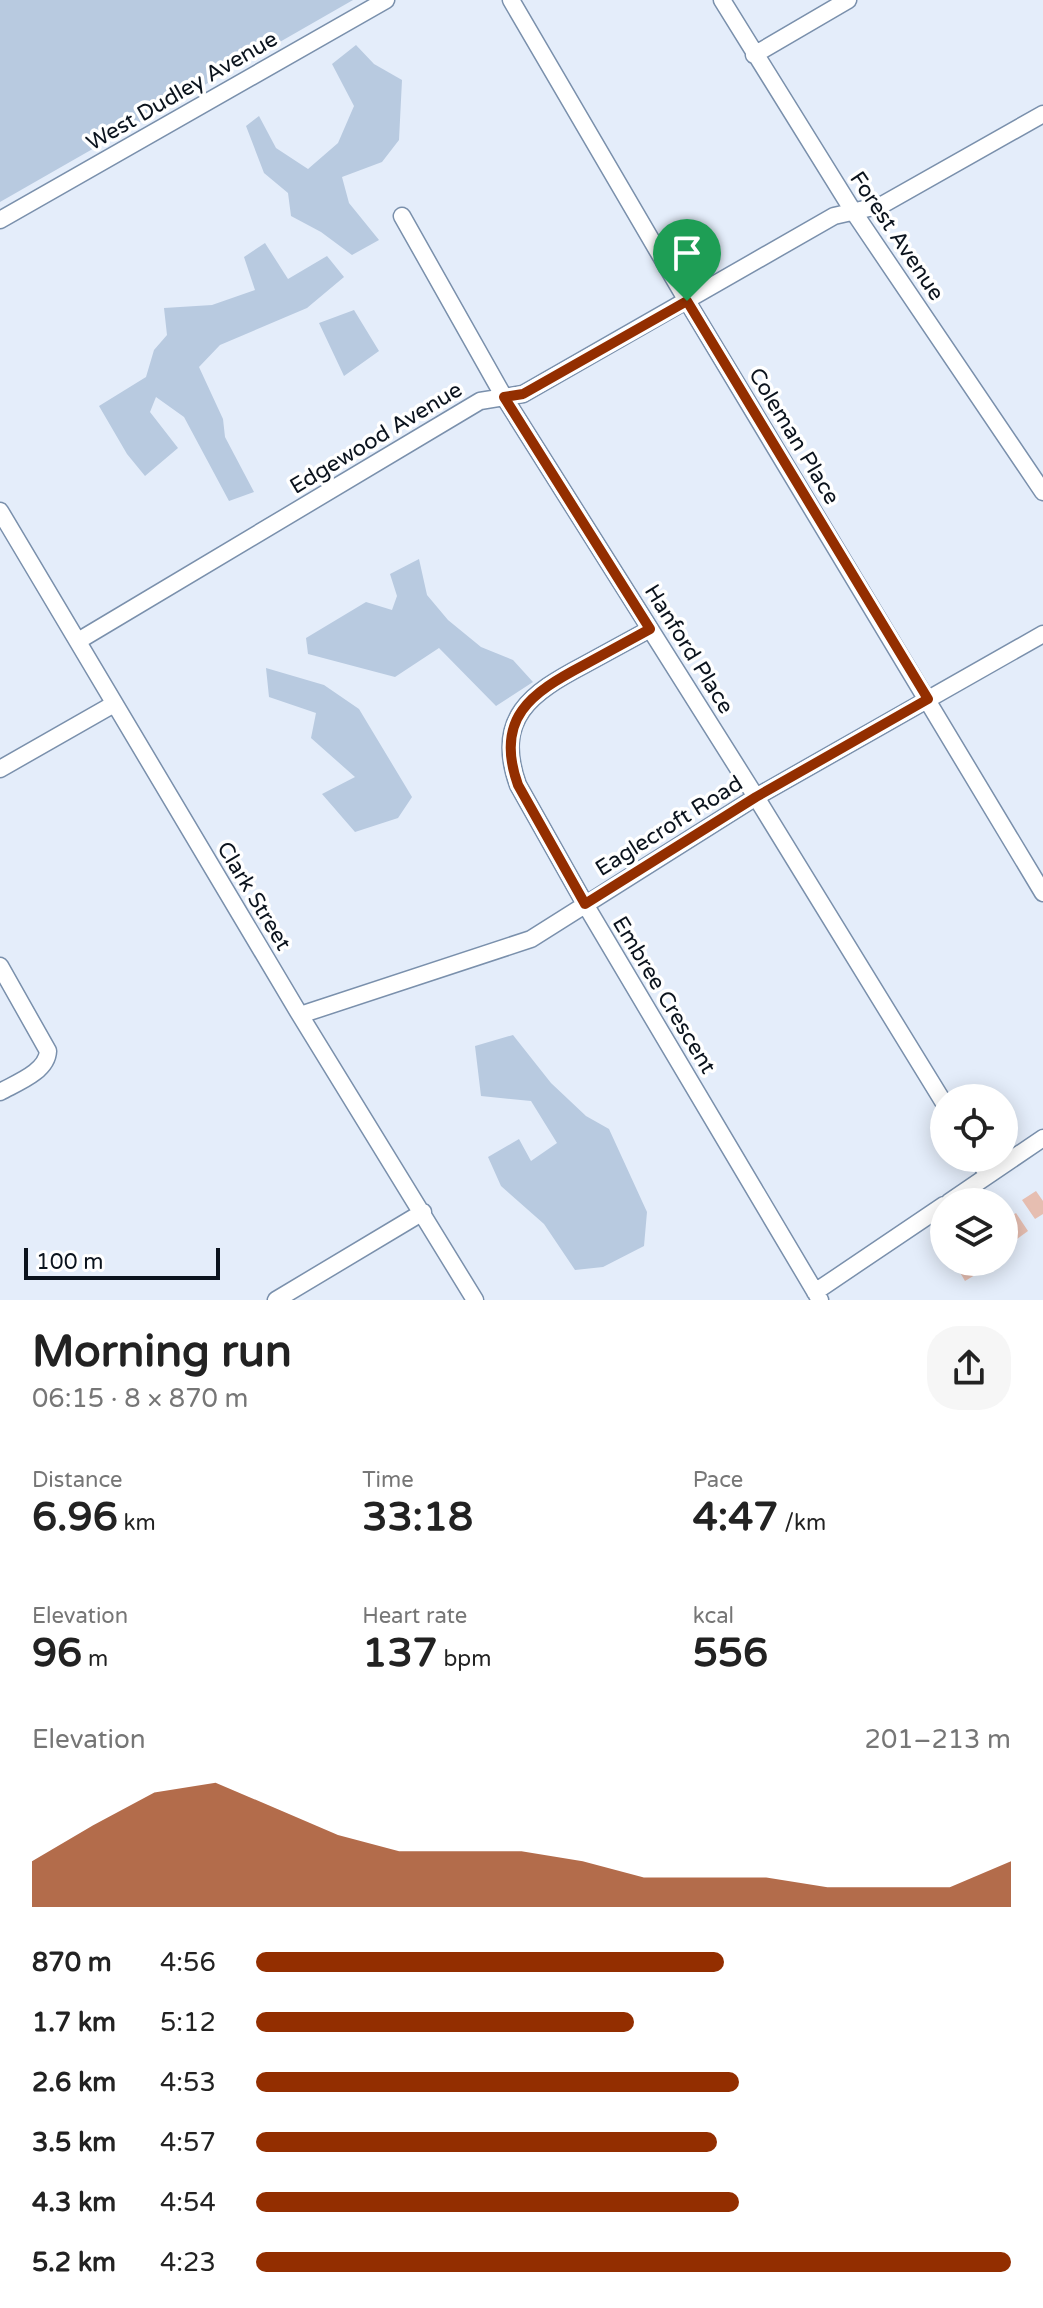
<!DOCTYPE html>
<meta charset="utf-8">
<style>
:root{--surface:#fff;--page:#f6f6f6;--text:#222;--muted:#767676;--accent:#932e00}
body{margin:0;font-family:"Varela Round",sans-serif;background:var(--page);color:var(--text);height:100vh;display:flex;flex-direction:column;font-size:30px;white-space:nowrap}
*{box-sizing:border-box;margin:0}
p{font-size:26px;color:var(--muted)}
.icon{flex:none;width:44px;height:44px;fill:none;stroke:currentColor;stroke-width:2;stroke-linecap:round;stroke-linejoin:round}
.map{position:relative;height:1300px;overflow:hidden}
.sheet{display:flex;flex-direction:column;background:var(--surface);flex:1}
.sheet>*{flex:none}
.fabs{position:absolute;left:930px;top:1084px;display:grid;gap:16px}
.fabs a{display:grid;place-items:center;width:88px;height:88px;border-radius:50%;background:var(--surface);box-shadow:0 4px 20px #0003;font-size:40px}
.scale{position:absolute;left:24px;bottom:20px;width:196px;box-sizing:border-box;padding-left:8px;border:4px solid #0b131d;border-top:0;font-size:22px;line-height:28px;white-space:nowrap;color:#0b131d;-webkit-text-stroke:6px #fff;paint-order:stroke}
.pin{position:absolute;display:grid;place-items:center;width:68px;height:68px;color:#fff;margin:-82px -34px;border-radius:50% 50% 50% 0;rotate:-45deg;box-shadow:0 0 8px #0007}
.pin .icon{rotate:45deg}
.round{display:grid;place-items:center;flex:none;width:84px;height:84px;border-radius:32px;background:var(--page)}
.summary{display:flex;align-items:center;justify-content:space-between;height:136px;padding:0 32px}
h1{font-size:44px;font-weight:700;line-height:60px}
.figures{display:grid;grid-template-columns:repeat(3,1fr);gap:12px;height:136px;padding:8px 32px}
.figures div{display:grid;align-content:center}
.figures b{font-size:40px;font-weight:700}
.figures small{font-size:22px;font-weight:400}
.figures p{font-size:22px}
.chart{height:224px;padding:16px 32px}
.chart p{display:flex;justify-content:space-between}
.chart svg{width:100%;height:144px;margin-top:8px;fill:var(--accent);opacity:.7}
ul{padding:0 32px;list-style:none;font-size:26px}
li{display:grid;grid-template-columns:128px 96px 1fr;align-items:center;height:60px}
li i{height:20px;border-radius:10px;background:var(--accent)}
.map>svg:first-child{display:block}
.green{fill:#b8cae0}
.building{fill:#e6beb1}
.lines{fill:none;stroke-linecap:round;stroke-linejoin:round}
.minor-casing{stroke:#7a90ac;stroke-width:19}
.minor{stroke:#fff;stroke-width:16}
.route-casing{stroke:#fff;stroke-width:16}
.route{stroke:#932e00;stroke-width:10}
.labels{text-anchor:middle;dominant-baseline:central;stroke-width:7;stroke-linejoin:round;paint-order:stroke}
.street-label{font-size:22px;fill:#0b131d;stroke:#fff}
</style>
<div class="map">
<svg width="1043" height="1300" viewBox="0 0 1043 1300">
<rect width="100%" height="100%" fill="#e4edfa"/>
<!-- green -->
<path class="green" d="M 0,0 L 353,0 L 0,202 Z
M 356,45 L 374,64 L 402,80 L 399,140 L 382,162 L 342,177 L 349,203 L 379,240 L 352,255 L 321,232 L 291,216 L 288,193 L 264,173 L 246,126 L 259,116 L 276,148 L 308,169 L 338,143 L 354,106 L 332,64 Z
M 265,243 L 288,279 L 327,256 L 344,277 L 307,308 L 220,345 L 199,367 L 223,419 L 225,437 L 254,492 L 229,501 L 184,417 L 156,397 L 150,412 L 178,448 L 145,476 L 127,454 L 99,406 L 146,377 L 154,350 L 167,335 L 164,308 L 212,305 L 255,290 L 244,257 Z
M 354,310 L 379,351 L 344,376 L 319,323 Z
M 419,559 L 427,595 L 448,620 L 481,647 L 513,660 L 533,682 L 496,706 L 439,648 L 395,677 L 308,654 L 306,638 L 366,602 L 392,610 L 397,596 L 390,574 Z
M 266,668 L 324,685 L 359,709 L 412,797 L 398,818 L 355,832 L 322,794 L 355,777 L 311,738 L 316,713 L 269,697 Z
M 513,1035 L 551,1083 L 586,1116 L 609,1129 L 647,1212 L 644,1246 L 603,1267 L 575,1270 L 544,1224 L 501,1186 L 488,1157 L 519,1139 L 531,1161 L 557,1143 L 531,1101 L 481,1096 L 475,1046 Z"/>
<!-- building -->
<path class="building" d="M 1036,1191 L 1043,1201 L 1043,1214 L 1035,1219 L 1022,1200 Z
M 1016,1213 L 1028,1231 L 1017,1239 L 1004,1221 Z
M 954,1262 L 981,1262 L 985,1269 L 965,1281 Z"/>
<g class="lines">
<!-- minor casing -->
<g class="minor-casing">
<path id="minor" d="M 511,0 L 687,301 L 1043,893
M 722,0 L 853,211 L 1043,492
M 754,55 L 848,0
M 402,216 L 504,397 L 756,797 L 944,1103
M 0,220 L 386,0
M 0,511 L 300,1015 L 475,1300
M 650,629 C 628,641 606,653 584,665 C 531,693 494,718 518,785 L 585,904 L 820,1300
M 78,641 L 480,401 L 523,394 L 834,216 L 882,205 L 1043,114
M 0,769 L 114,704
M 0,966 L 48,1051 C 47,1072 16,1083 0,1092
M 300,1015 L 531,939 L 756,797 L 1043,634
M 977,1158 L 988,1175
M 949,1202 L 1043,1138
M 815,1292 L 944,1205
M 276,1300 L 423,1212"/>
</g>
<!-- minor -->
<use href="#minor" class="minor"/>
</g>
<g class="lines">
<!-- route casing -->
<g class="route-casing">
<path id="route" d="M 687,301 L 928,699 L 756,797 L 585,904 L 518,785 C 494,718 531,693 584,665 C 606,653 628,641 650,629 L 504,397 L 523,394 Z"/>
</g>
<!-- route -->
<use href="#route" class="route"/>
</g>
<g class="labels">
<!-- street labels -->
<g class="street-label">
<text transform="translate(182 91) rotate(-30)">West Dudley Avenue</text>
<text transform="translate(897 236) rotate(56)">Forest Avenue</text>
<text transform="translate(794 436) rotate(59)">Coleman Place</text>
<text transform="translate(376 438) rotate(-31)">Edgewood Avenue</text>
<text transform="translate(689 649) rotate(58)">Hanford Place</text>
<text transform="translate(669 826) rotate(-32)">Eaglecroft Road</text>
<text transform="translate(254 896) rotate(59)">Clark Street</text>
<text transform="translate(664 995) rotate(59)">Embree Crescent</text>
</g>
</g>
</svg>
<div class="fabs">
<a><svg class="icon" aria-label="locate" viewBox="0 0 24 24"><circle cx="12" cy="12" r="6"/><path d="M12 2v4M12 18v4M2 12h4M18 12h4"/></svg></a>
<a><svg class="icon" aria-label="layers" viewBox="0 0 24 24"><path d="M12 4l9 5-9 5-9-5zM3 14l9 5 9-5"/></svg></a>
</div>
<div class="scale">100 m</div>
<div class="pin" style="left:687px;top:301px;background:#1e9e55"><svg class="icon" aria-label="arrive" viewBox="0 0 24 24"><path d="M6 21V4h12l-3 4 3 4H6"/></svg></div>
</div>
<section class="sheet">
<div class="summary"><div><h1>Morning run</h1><p>06:15 · 8 × 870 m</p></div><a class="round"><svg class="icon" aria-label="share" viewBox="0 0 24 24"><path d="M12 15V3M7 8l5-5 5 5M5 13v7h14v-7"/></svg></a></div>
<div class="figures">
<div><p>Distance</p><b>6.96<small> km</small></b></div>
<div><p>Time</p><b>33:18</b></div>
<div><p>Pace</p><b>4:47<small> /km</small></b></div>
</div>
<div class="figures">
<div><p>Elevation</p><b>96<small> m</small></b></div>
<div><p>Heart rate</p><b>137<small> bpm</small></b></div>
<div><p>kcal</p><b>556</b></div>
</div>
<div class="chart"><p><span>Elevation</span>201–213 m</p>
<svg viewBox="0 0 160 44" preserveAspectRatio="none"><path d="M0 44V30L10 19L20 9L30 6L40 14L50 22L60 27L70 27L80 27L90 30L100 35L110 35L120 35L130 38L140 38L150 38L160 30V44z"/></svg>
</div>
<ul>
<li><b>870 m</b>4:56<i style="width:62%"></i></li>
<li><b>1.7 km</b>5:12<i style="width:50%"></i></li>
<li><b>2.6 km</b>4:53<i style="width:64%"></i></li>
<li><b>3.5 km</b>4:57<i style="width:61%"></i></li>
<li><b>4.3 km</b>4:54<i style="width:64%"></i></li>
<li><b>5.2 km</b>4:23<i style="width:100%"></i></li>
</ul>
</section>
